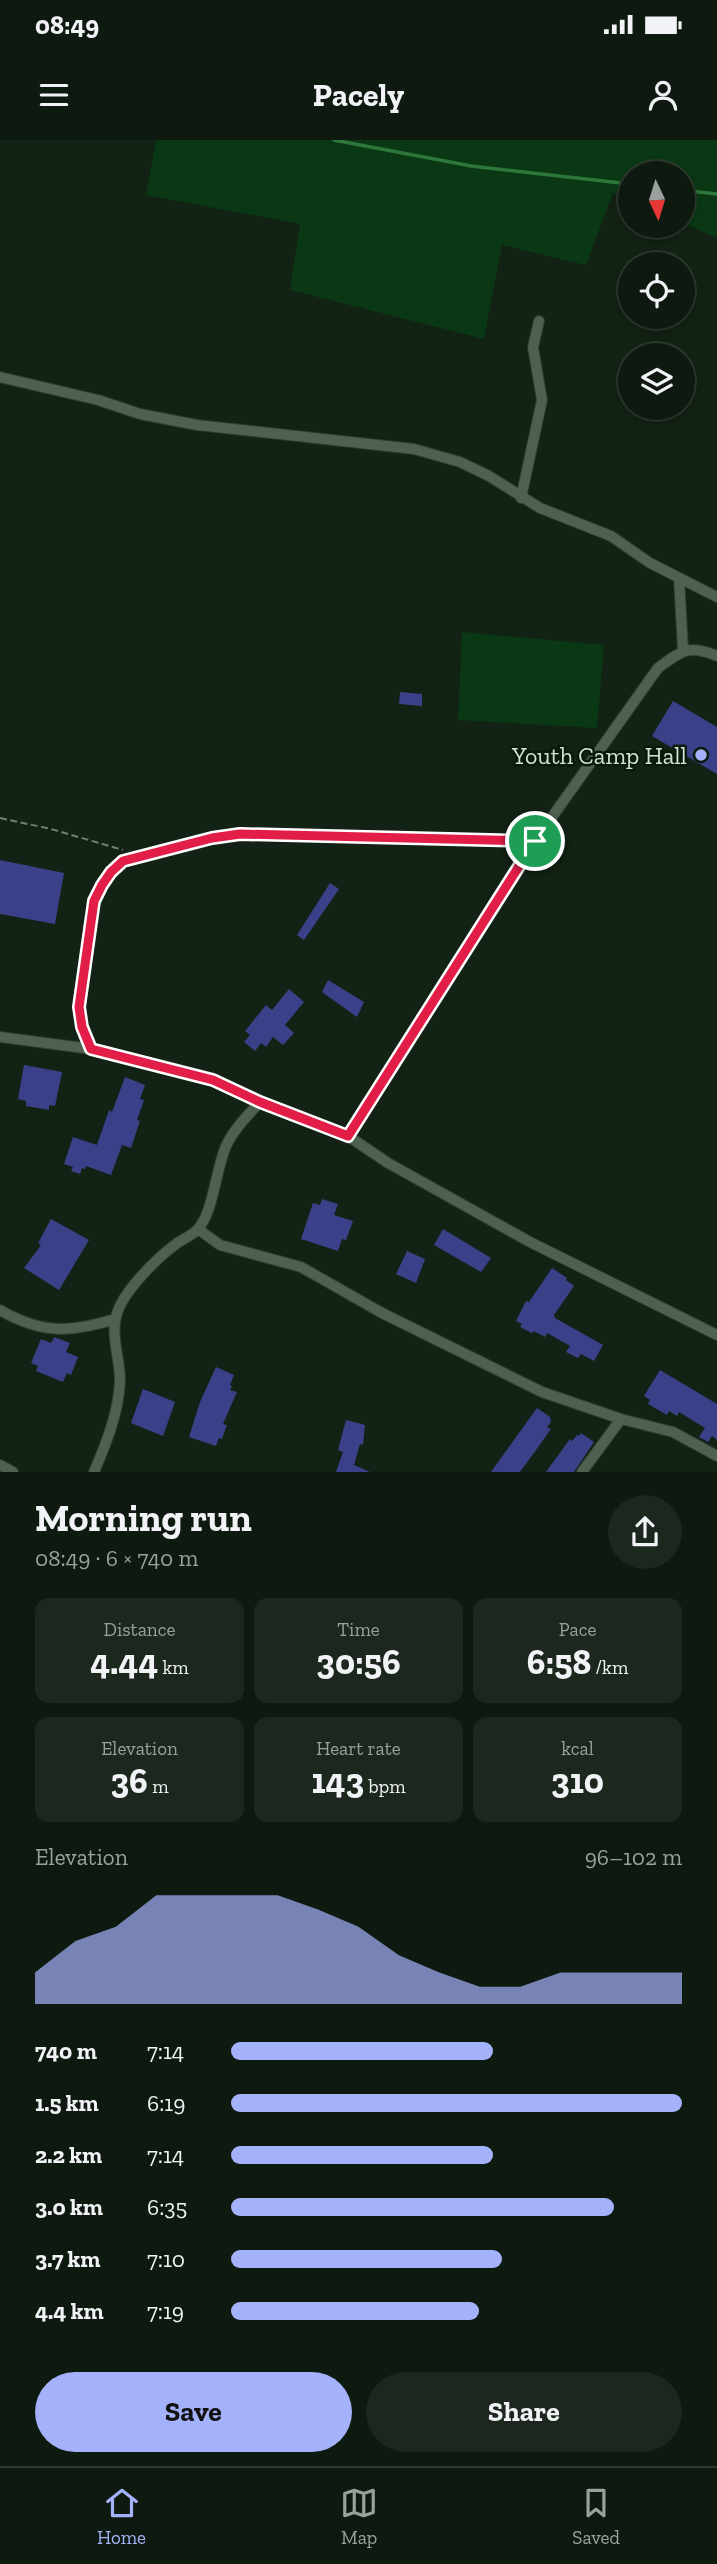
<!DOCTYPE html>
<meta charset="utf-8">
<style>
:root{--surface:#0e1a0f;--page:#1c271d;--text:#f1f3f6;--muted:#9ba19e;--line:#2e382f;--accent:#a4b2fc}
body{margin:0;font-family:"Zilla Slab",serif;background:var(--page);color:var(--text);height:100vh;display:flex;flex-direction:column;font-size:26px;white-space:nowrap}
*{box-sizing:border-box;margin:0}
p{font-size:23px;color:var(--muted)}
.icon{flex:none;width:38px;height:38px;fill:none;stroke:currentColor;stroke-width:2;stroke-linecap:round;stroke-linejoin:round}
.map{position:relative;height:1332px;overflow:hidden}
.details{display:flex;flex-direction:column;background:var(--surface);flex:1}
.details>*{flex:none}
.needle{width:46px;rotate:176deg}
.controls{position:absolute;left:618px;top:21px;display:grid;gap:14px}
.controls a{display:grid;place-items:center;width:77px;height:77px;border-radius:50%;background:var(--surface);box-shadow:0 4px 10px #0003,0 0 0 2px var(--line);font-size:35px}
.pin{position:absolute;display:grid;place-items:center;width:60px;height:60px;color:#fff;margin:-30px;border:4px solid #fff;border-radius:50%;box-shadow:0 2px 7px #0007}
.round{display:grid;place-items:center;flex:none;width:74px;height:74px;border-radius:37px;background:var(--page)}
.headline{display:flex;align-items:center;justify-content:space-between;height:119px;padding:0 35px}
h1{font-size:38px;font-weight:700;line-height:52px}
.metrics{display:grid;grid-template-columns:repeat(3,1fr);gap:10px;height:119px;padding:7px 35px}
.metrics div{display:grid;align-content:center;border-radius:14px;background:var(--page);text-align:center}
.metrics b{font-size:35px;font-weight:700}
.metrics small{font-size:19px;font-weight:400}
.metrics p{font-size:19px}
.chart{height:196px;padding:14px 35px}
.chart p{display:flex;justify-content:space-between}
.chart svg{width:100%;height:126px;margin-top:7px;fill:var(--accent);opacity:.7}
.primary-button{display:flex;gap:14px;margin-top:auto;padding:14px 35px}
.primary-button a{flex:1;height:80px;border-radius:42px;background:var(--accent);color:#111;font-size:28px;font-weight:700;line-height:80px;text-align:center}
.primary-button a+a{background:var(--page);color:var(--text)}
ul{padding:0 35px;list-style:none;font-size:23px}
li{display:grid;grid-template-columns:112px 84px 1fr;align-items:center;height:52px}
li i{height:18px;border-radius:9px;background:var(--accent)}
.status{display:flex;justify-content:space-between;align-items:center;height:49px;padding:0 35px;background:var(--surface);direction:ltr}
.status svg{height:19px;fill:currentColor}
header{display:flex;justify-content:space-between;align-items:center;height:91px;padding:0 35px;background:var(--surface);font-size:32px;font-weight:700}
.menu{display:flex;justify-content:space-around;align-items:center;height:98px;border-top:2px solid var(--line);background:var(--surface);font-size:19px;color:var(--muted)}
.menu a{display:grid;justify-items:center;gap:4px}
.menu .selected{color:var(--accent)}
.map>svg:first-child{display:block}
.green{fill:#0a3814}
.lines{fill:none;stroke-linecap:round;stroke-linejoin:round}
.stream{stroke:#2e773a;stroke-width:3.5}
.building{fill:#3a4189}
.street-casing{stroke:#303b31;stroke-width:12}
.path{stroke:#717f72;stroke-width:2;stroke-dasharray:7 3.5;stroke-linecap:butt}
.street{stroke:#4e604f;stroke-width:10}
.route-casing{stroke:#fff;stroke-width:14}
.route{stroke:#e11d48;stroke-width:9}
.poi-dot{fill:#a4b2fc;stroke:#09190b;stroke-width:2.5}
.labels{text-anchor:middle;dominant-baseline:central;stroke-width:5;stroke-linejoin:round;paint-order:stroke}
.poi-label{font-size:24px;fill:#d6e1d6;stroke:#09190b;text-anchor:end}
</style>
<div class="status"><b>08:49</b><svg viewBox="0 0 49 12"><path d="M0 12V9h3v3zM5 12V6h3v6zM10 12V3h3v9zM15 12V0h3v12zM26 1h20v11H26zM47 4h2v5h-2z"/></svg></div>
<header><svg class="icon" aria-label="menu" viewBox="0 0 24 24"><path d="M4 6h16M4 12h16M4 18h16"/></svg>Pacely<svg class="icon" aria-label="person" viewBox="0 0 24 24"><circle cx="12" cy="8" r="4"/><path d="M4 21q1-7 8-7t8 7"/></svg></header>
<div class="map">
<svg width="717" height="1332" viewBox="0 0 717 1332">
<rect width="100%" height="100%" fill="#122214"/>
<!-- green -->
<path class="green" d="M 156,0 L 717,0 L 717,98 L 683,83 L 682,33 L 630,33 L 630,60 L 613,53 L 586,125 L 502,105 L 484,199 L 290,150 L 300,84 L 146,55 Z
M 462,492 L 604,505 L 597,588 L 458,580 Z"/>
<g class="lines">
<!-- stream -->
<path class="stream" d="M 334,0 L 471,26 L 630,44
M 682,50 L 717,54"/>
</g>
<!-- building -->
<path class="building" d="M 400,552 L 422,554 L 422,566 L 399,564 Z
M 673,561 L 717,587 L 717,634 L 652,596 Z
M 0,720 L 64,733 L 55,784 L 0,774 Z
M 330,743 L 339,749 L 304,800 L 297,795 Z
M 328,840 L 364,862 L 357,877 L 322,852 Z
M 289,849 L 304,862 L 285,885 L 294,893 L 283,905 L 273,897 L 266,907 L 261,903 L 255,911 L 244,902 L 250,895 L 245,891 L 266,865 L 272,870 Z
M 24,925 L 62,932 L 55,966 L 49,965 L 49,970 L 26,966 L 26,961 L 18,959 Z
M 125,937 L 145,945 L 140,959 L 144,960 L 137,980 L 140,981 L 131,1008 L 122,1005 L 111,1035 L 86,1026 L 85,1029 L 82,1028 L 80,1034 L 71,1031 L 73,1027 L 64,1024 L 73,997 L 97,1005 L 109,970 L 112,972 Z
M 322,1059 L 338,1064 L 334,1075 L 353,1081 L 346,1100 L 342,1099 L 338,1111 L 301,1099 L 313,1063 L 320,1065 Z
M 51,1079 L 89,1100 L 59,1150 L 24,1128 L 41,1105 L 38,1103 Z
M 443,1089 L 491,1118 L 481,1132 L 434,1105 Z
M 407,1111 L 425,1119 L 416,1143 L 396,1134 Z
M 552,1128 L 567,1138 L 566,1140 L 574,1146 L 554,1175 L 555,1178 L 603,1205 L 594,1221 L 581,1214 L 578,1218 L 566,1212 L 570,1206 L 547,1193 L 545,1197 L 534,1191 L 532,1193 L 520,1187 L 522,1184 L 516,1181 L 526,1161 L 529,1162 Z
M 54,1197 L 70,1203 L 66,1212 L 78,1217 L 71,1235 L 67,1233 L 63,1242 L 36,1231 L 38,1226 L 31,1223 L 41,1199 L 51,1203 Z
M 216,1227 L 234,1235 L 230,1245 L 232,1246 L 230,1250 L 237,1252 L 223,1284 L 227,1285 L 222,1299 L 219,1298 L 216,1306 L 189,1297 L 200,1262 Z
M 660,1230 L 717,1264 L 717,1300 L 712,1296 L 708,1302 L 699,1297 L 705,1288 L 679,1272 L 677,1276 L 669,1271 L 667,1275 L 648,1264 L 650,1260 L 644,1256 Z
M 143,1249 L 175,1262 L 163,1296 L 131,1283 Z
M 537,1268 L 550,1277 L 551,1282 L 547,1287 L 551,1289 L 536,1310 L 520,1332 L 491,1332 Z
M 346,1280 L 365,1285 L 363,1305 L 360,1304 L 354,1325 L 370,1332 L 336,1332 L 343,1312 L 338,1310 Z
M 581,1293 L 594,1302 L 574,1332 L 546,1332 L 570,1299 L 572,1301 L 577,1295 L 579,1296 Z"/>
<g class="lines">
<!-- street casing -->
<g class="street-casing">
<path id="street" d="M 0,237 L 98,260 L 140,274 L 197,285 L 414,309 L 460,322 L 489,336 L 540,368 L 611,396 L 650,423 L 717,457
M 521,358 L 542,260 L 533,207 L 539,181
M 679,438 L 683,510
M 0,897 L 91,909 L 212,940 L 260,962 L 348,996 L 388,1023 L 530,1102 L 717,1195
M 91,909 L 82,887 L 79,867 L 94,761 L 101,745 L 111,731 L 123,721 L 212,698 L 240,694 L 535,701
M 348,996 L 535,701 L 658,528 C 681,511 688,504 717,516
M 198,1089 L 220,1105 L 301,1127 L 382,1173 L 542,1252 L 621,1279 L 673,1292 L 717,1316
M 0,1170 C 41,1194 71,1193 115,1179
M 0,1325 L 13,1332
M 94,1332 C 106,1304 119,1272 120,1240 C 120,1220 111,1196 116,1177 C 121,1153 157,1118 176,1104 C 183,1099 193,1095 198,1089 C 214,1071 216,1026 227,1004 C 235,988 248,975 260,962
M 582,1332 L 621,1279"/>
</g>
<!-- path -->
<path class="path" d="M 0,678 L 51,689 L 123,710"/>
<!-- street -->
<use href="#street" class="street"/>
</g>
<g class="lines">
<!-- route casing -->
<g class="route-casing">
<path id="route" d="M 240,694 L 535,701 L 348,996 L 260,962 L 213,940 L 91,909 L 82,887 L 79,867 L 94,761 L 102,745 L 111,732 L 123,721 L 212,698 Z"/>
</g>
<!-- route -->
<use href="#route" class="route"/>
</g>
<!-- markers -->
<circle class="poi-dot" cx="701" cy="615" r="7"/>
<g class="labels">
<!-- poi labels -->
<g class="poi-label">
<text x="687" y="615">Youth Camp Hall</text>
</g>
</g>
</svg>
<div class="controls">
<a><svg class="needle" viewBox="-14 -14 28 28"><path d="M0-13l5 13h-10z" fill="#e53935"/><path d="M0 13l5-13h-10z" fill="#9ba19e"/></svg></a>
<a><svg class="icon" aria-label="locate" viewBox="0 0 24 24"><circle cx="12" cy="12" r="6"/><path d="M12 2v4M12 18v4M2 12h4M18 12h4"/></svg></a>
<a><svg class="icon" aria-label="layers" viewBox="0 0 24 24"><path d="M12 4l9 5-9 5-9-5zM3 14l9 5 9-5"/></svg></a>
</div>
<div class="pin" style="left:535px;top:701px;background:#1e9e55"><svg class="icon" aria-label="arrive" viewBox="0 0 24 24"><path d="M6 21V4h12l-3 4 3 4H6"/></svg></div>
</div>
<section class="details">
<div class="headline"><div><h1>Morning run</h1><p>08:49 · 6 × 740 m</p></div><a class="round"><svg class="icon" aria-label="share" viewBox="0 0 24 24"><path d="M12 15V3M7 8l5-5 5 5M5 13v7h14v-7"/></svg></a></div>
<div class="metrics">
<div><p>Distance</p><b>4.44<small> km</small></b></div>
<div><p>Time</p><b>30:56</b></div>
<div><p>Pace</p><b>6:58<small> /km</small></b></div>
</div>
<div class="metrics">
<div><p>Elevation</p><b>36<small> m</small></b></div>
<div><p>Heart rate</p><b>143<small> bpm</small></b></div>
<div><p>kcal</p><b>310</b></div>
</div>
<div class="chart"><p><span>Elevation</span>96–102 m</p>
<svg viewBox="0 0 160 44" preserveAspectRatio="none"><path d="M0 44V33L10 22L20 17L30 6L40 6L50 6L60 6L70 11L80 17L90 27L100 33L110 38L120 38L130 33L140 33L150 33L160 33V44z"/></svg>
</div>
<ul>
<li><b>740 m</b>7:14<i style="width:58%"></i></li>
<li><b>1.5 km</b>6:19<i style="width:100%"></i></li>
<li><b>2.2 km</b>7:14<i style="width:58%"></i></li>
<li><b>3.0 km</b>6:35<i style="width:85%"></i></li>
<li><b>3.7 km</b>7:10<i style="width:60%"></i></li>
<li><b>4.4 km</b>7:19<i style="width:55%"></i></li>
</ul>
<div class="primary-button"><a>Save</a><a>Share</a></div>
</section>
<nav class="menu">
<a class="selected"><svg class="icon" aria-label="home" viewBox="0 0 24 24"><path d="M3 11l9-7 9 7M6 9v11h12V9"/></svg>Home</a>
<a><svg class="icon" aria-label="map" viewBox="0 0 24 24"><path d="M3 6l6-2 6 2 6-2v14l-6 2-6-2-6 2zM9 4v14M15 6v14"/></svg>Map</a>
<a><svg class="icon" aria-label="saved" viewBox="0 0 24 24"><path d="M7 4h10v16l-5-4-5 4z"/></svg>Saved</a>
</nav>
